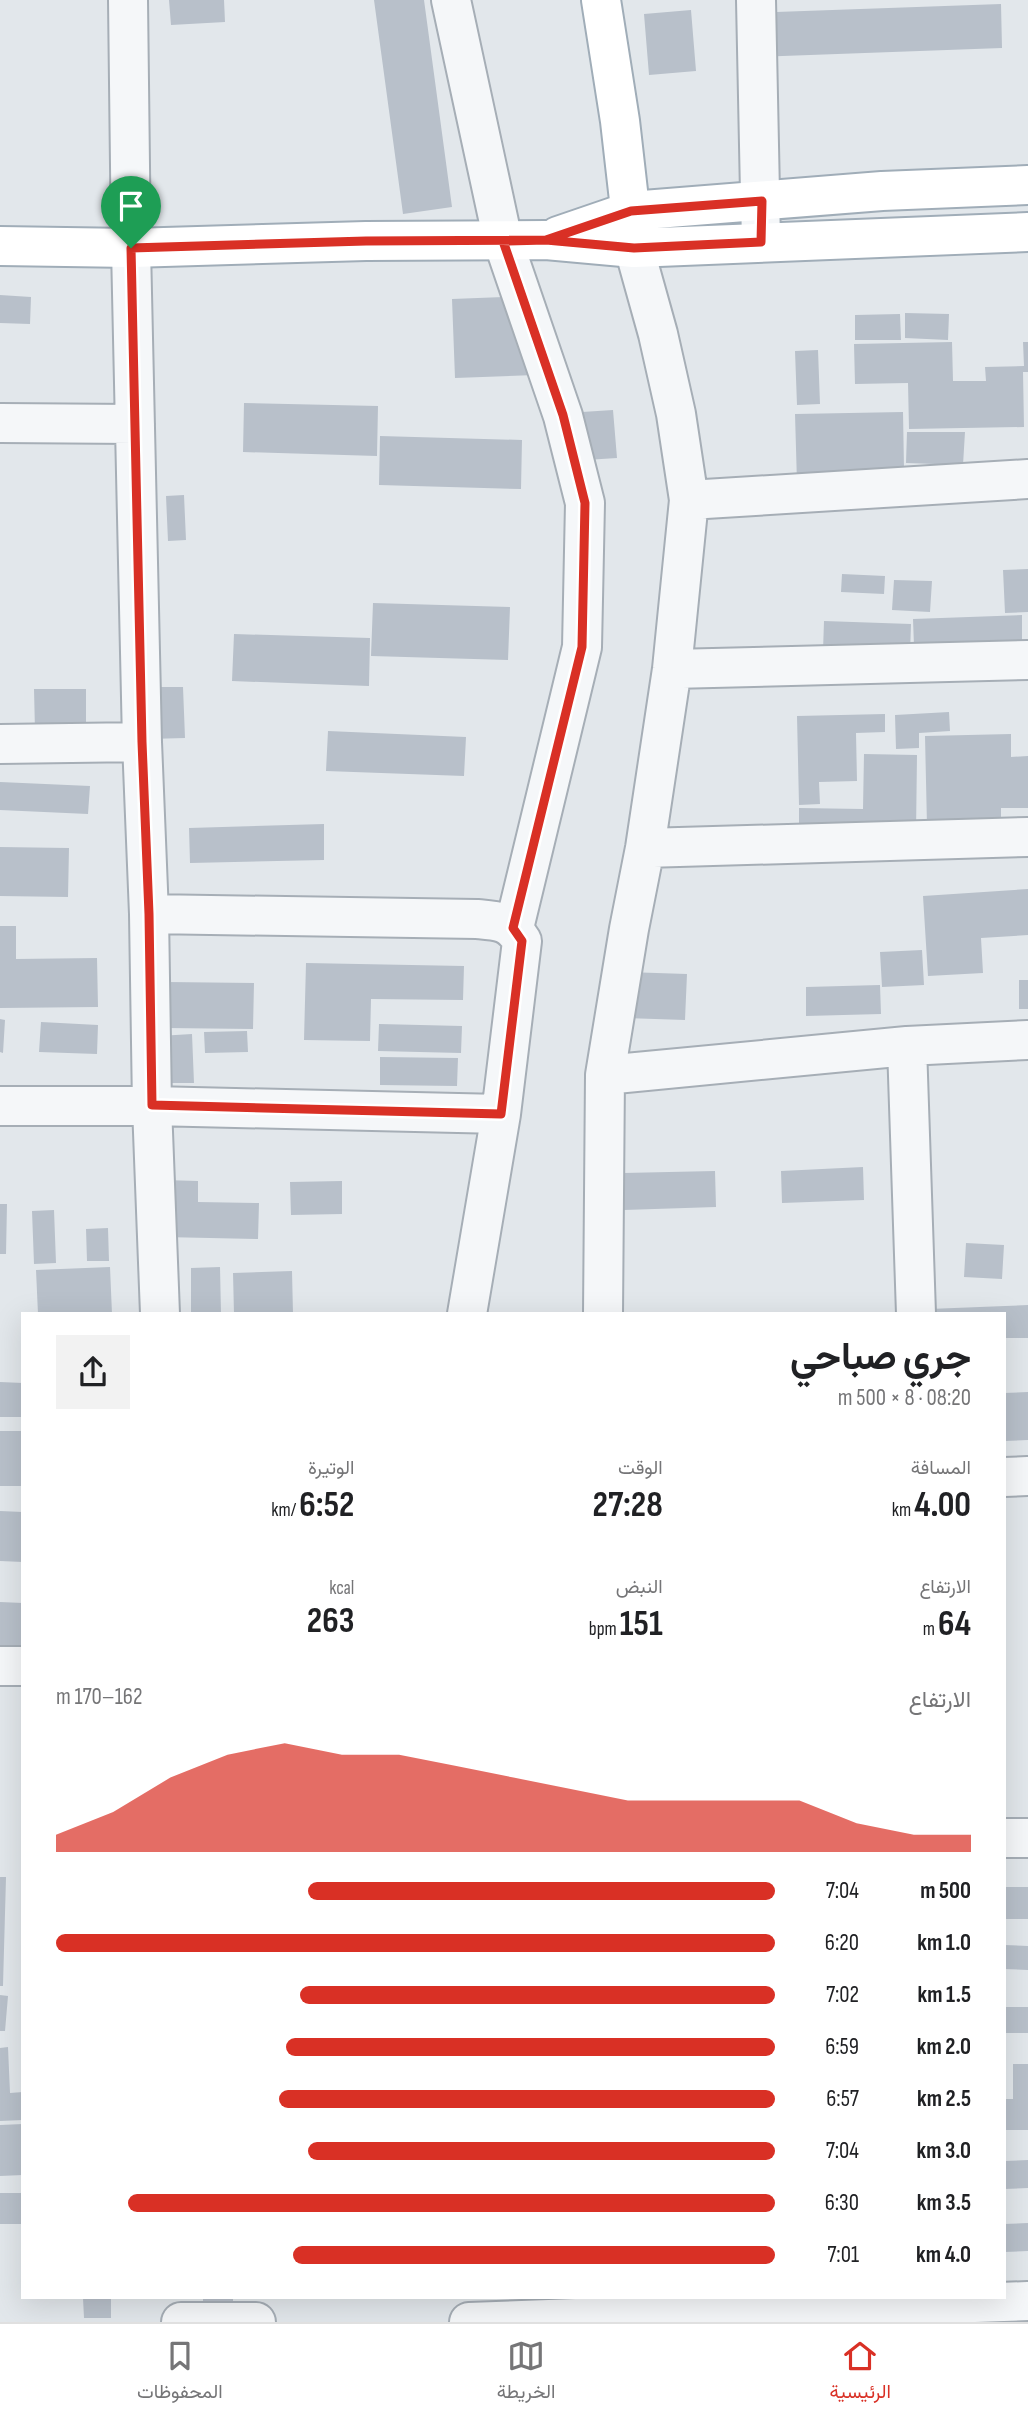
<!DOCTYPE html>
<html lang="ar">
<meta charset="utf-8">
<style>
:root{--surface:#fff;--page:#f2f2f2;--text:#202124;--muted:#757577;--line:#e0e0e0;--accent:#d93025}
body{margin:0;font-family:"Sofia Sans Condensed",Vazirmatn,sans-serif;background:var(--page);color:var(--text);direction:rtl;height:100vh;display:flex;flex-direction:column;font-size:26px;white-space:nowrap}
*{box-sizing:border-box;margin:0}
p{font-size:23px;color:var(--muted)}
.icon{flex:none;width:38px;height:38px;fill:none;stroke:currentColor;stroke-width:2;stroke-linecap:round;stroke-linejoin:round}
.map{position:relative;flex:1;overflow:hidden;direction:ltr}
.drawer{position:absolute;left:21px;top:1312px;width:985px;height:987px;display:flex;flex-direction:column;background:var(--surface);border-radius:0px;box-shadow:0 7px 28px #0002;direction:rtl}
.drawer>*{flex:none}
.pin{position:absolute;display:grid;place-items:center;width:60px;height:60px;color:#fff;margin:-72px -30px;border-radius:50% 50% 50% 0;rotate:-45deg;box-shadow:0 0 7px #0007}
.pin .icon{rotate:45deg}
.round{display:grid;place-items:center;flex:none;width:74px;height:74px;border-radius:0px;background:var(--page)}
.head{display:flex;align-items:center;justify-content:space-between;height:119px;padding:0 35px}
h1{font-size:38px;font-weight:700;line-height:52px}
.stats{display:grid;grid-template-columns:repeat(3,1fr);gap:10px;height:119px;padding:7px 35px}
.stats div{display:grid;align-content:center}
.stats b{font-size:35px;font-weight:700}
.stats small{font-size:19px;font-weight:400}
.stats p{font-size:19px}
.chart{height:196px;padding:14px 35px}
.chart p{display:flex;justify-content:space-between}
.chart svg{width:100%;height:126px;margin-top:7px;fill:var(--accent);opacity:.7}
ul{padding:0 35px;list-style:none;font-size:23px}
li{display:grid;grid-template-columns:112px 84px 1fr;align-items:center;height:52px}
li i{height:18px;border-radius:9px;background:var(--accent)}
.tab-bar{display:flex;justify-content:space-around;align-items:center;height:98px;border-top:2px solid var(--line);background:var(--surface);font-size:19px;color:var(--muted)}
.tab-bar a{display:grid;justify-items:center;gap:4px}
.tab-bar .selected{color:var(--accent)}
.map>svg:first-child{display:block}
.building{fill:#b8c0ca}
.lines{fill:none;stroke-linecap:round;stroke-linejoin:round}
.minor-casing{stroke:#a6aeb6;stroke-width:42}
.major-casing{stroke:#a0adb8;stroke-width:42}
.minor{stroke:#f5f7f9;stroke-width:38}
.major{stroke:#fff;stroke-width:38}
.route-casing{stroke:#fff;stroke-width:14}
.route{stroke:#d93025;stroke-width:9}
</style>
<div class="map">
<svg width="1028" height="2322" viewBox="0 0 1028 2322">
<rect width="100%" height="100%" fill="#e2e7eb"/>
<!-- building -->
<path class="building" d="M 169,0 L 224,0 L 225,22 L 171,25 Z
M 374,0 L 424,0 L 452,207 L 403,214 Z
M 1001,4 L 1002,48 L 752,57 L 751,13 Z
M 691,10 L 696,71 L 649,75 L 644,14 Z
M 0,295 L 31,297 L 30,324 L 0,323 Z
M 532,296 L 535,375 L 455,378 L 452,299 Z
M 905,313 L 949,314 L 948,340 L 905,338 Z
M 900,314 L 901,340 L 855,340 L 855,315 Z
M 952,342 L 953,381 L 986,381 L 985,367 L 1024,366 L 1023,342 L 1028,342 L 1028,372 L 1023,372 L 1024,427 L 909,429 L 908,383 L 855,384 L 854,344 Z
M 818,350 L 820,404 L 797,405 L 795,351 Z
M 244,403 L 378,406 L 377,456 L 243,452 Z
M 613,410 L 617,458 L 586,460 L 582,412 Z
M 903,412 L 904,469 L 839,470 L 839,482 L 797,483 L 795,414 Z
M 907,432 L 965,432 L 963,465 L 906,463 Z
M 380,436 L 522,440 L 521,489 L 379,485 Z
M 184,495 L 186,540 L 168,541 L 166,496 Z
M 1028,569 L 1028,612 L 1005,613 L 1003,570 Z
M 842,574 L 885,576 L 884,594 L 841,592 Z
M 894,580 L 932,581 L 930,612 L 892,610 Z
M 373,603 L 510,607 L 508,660 L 371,656 Z
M 1022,615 L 1022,642 L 914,646 L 913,619 Z
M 824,621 L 911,624 L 910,654 L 823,651 Z
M 234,634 L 370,638 L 369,686 L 232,681 Z
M 148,687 L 183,687 L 185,738 L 149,739 Z
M 34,689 L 86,689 L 86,730 L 35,731 Z
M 949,712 L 950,731 L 919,733 L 919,748 L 896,749 L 895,715 Z
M 885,714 L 885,732 L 856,733 L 857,781 L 819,782 L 820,804 L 799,805 L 797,716 Z
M 328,731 L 466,737 L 464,776 L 326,771 Z
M 1011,734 L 1011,757 L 1028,756 L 1028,808 L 1001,808 L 1001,824 L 927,826 L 925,736 Z
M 864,754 L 917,755 L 916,834 L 799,832 L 799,808 L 863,809 Z
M 0,782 L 90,786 L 88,814 L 0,810 Z
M 324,824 L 324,860 L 190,863 L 189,828 Z
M 0,847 L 69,848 L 68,897 L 0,896 Z
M 1028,889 L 1028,935 L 981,938 L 983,973 L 928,976 L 923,896 Z
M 0,926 L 16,926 L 16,959 L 97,958 L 98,1007 L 0,1008 Z
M 922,950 L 924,985 L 882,987 L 880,952 Z
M 306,963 L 464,966 L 463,1000 L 371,999 L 370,1041 L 304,1040 Z
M 626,972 L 687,974 L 685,1020 L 625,1018 Z
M 1019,980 L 1028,980 L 1028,1009 L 1019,1009 Z
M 167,982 L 254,983 L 253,1029 L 167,1028 Z
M 880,985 L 881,1014 L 806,1016 L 806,987 Z
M 0,1019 L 5,1020 L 3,1053 L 0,1052 Z
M 41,1022 L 98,1025 L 97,1054 L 39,1052 Z
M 379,1024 L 462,1026 L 461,1053 L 378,1051 Z
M 247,1031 L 248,1052 L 205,1053 L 204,1032 Z
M 192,1034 L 194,1083 L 161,1083 L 159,1036 Z
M 380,1057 L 458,1058 L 457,1086 L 380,1085 Z
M 863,1167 L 864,1200 L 782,1203 L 781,1171 Z
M 715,1171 L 716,1207 L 624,1210 L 623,1173 Z
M 164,1180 L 198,1181 L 198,1202 L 259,1203 L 258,1239 L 163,1237 Z
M 342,1181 L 342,1214 L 291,1215 L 290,1182 Z
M 0,1204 L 7,1204 L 6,1254 L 0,1254 Z
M 54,1210 L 56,1263 L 34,1264 L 32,1211 Z
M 108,1228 L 109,1261 L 87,1261 L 86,1229 Z
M 966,1243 L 1004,1245 L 1002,1279 L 964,1277 Z
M 110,1267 L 112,1314 L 38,1314 L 36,1270 Z
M 220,1267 L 221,1314 L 191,1314 L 191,1268 Z
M 292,1271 L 293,1314 L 234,1314 L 233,1273 Z
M 1028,1305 L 1028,1338 L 1004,1338 L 1004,1314 L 929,1314 L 929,1309 Z
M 0,1382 L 23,1383 L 23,1417 L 0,1417 Z
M 1028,1392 L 1028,1440 L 1004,1441 L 1004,1393 Z
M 0,1431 L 23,1431 L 23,1486 L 0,1486 Z
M 0,1511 L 23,1512 L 23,1562 L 0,1561 Z
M 0,1602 L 23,1603 L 23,1654 L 0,1654 Z
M 0,1877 L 6,1877 L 3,1986 L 0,1986 Z
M 1004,1887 L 1028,1887 L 1028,1919 L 1004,1919 Z
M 1004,1945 L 1028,1946 L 1028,1970 L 1004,1969 Z
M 0,1995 L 8,1996 L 5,2031 L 0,2031 Z
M 1004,2007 L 1028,2007 L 1028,2033 L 1004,2033 Z
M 8,2047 L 10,2093 L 23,2092 L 23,2120 L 0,2121 L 0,2048 Z
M 1013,2064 L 1028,2064 L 1028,2130 L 1004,2130 L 1004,2099 L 1013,2099 Z
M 23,2124 L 23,2175 L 0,2176 L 0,2125 Z
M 1028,2160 L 1028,2188 L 1004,2189 L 1004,2161 Z
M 0,2193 L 23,2193 L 23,2224 L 0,2224 Z
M 1028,2223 L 1028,2251 L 1004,2252 L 1004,2224 Z
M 83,2298 L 111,2298 L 111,2318 L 84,2318 Z
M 203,2298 L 233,2298 L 233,2312 L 203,2313 Z"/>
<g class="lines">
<!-- minor casing -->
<g class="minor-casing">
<path id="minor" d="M 128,0 L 131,248 L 142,742 L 149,914 L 152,1106 L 160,1314
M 451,0 L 503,241 L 563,416 L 585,503 L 582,647 L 514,928
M 756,0 L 761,242
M 0,423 L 135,424
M 689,500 L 1028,479
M 672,669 L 1028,660
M 0,744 L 142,742
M 645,848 L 1028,837
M 149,914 L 477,919 C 499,921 510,921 522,941 L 501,1114 L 467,1314
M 907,1046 L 916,1314
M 605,1075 L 907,1046 L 1028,1040
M 0,1106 L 152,1106 L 501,1114
M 603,1314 L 605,1075 L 629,929 L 645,848 L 672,669 L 689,500 L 676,414 L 658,334 L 634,248
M 1004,1477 L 1028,1476
M 0,1666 L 23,1666
M 1004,1838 L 1028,1838
M 181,2322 L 256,2322
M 469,2322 L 1028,2301"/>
</g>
<!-- major casing -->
<g class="major-casing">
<path id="major" d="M 601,0 L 620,121 L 633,235
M 558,236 L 631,211 L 882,191 L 1028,185
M 0,246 L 131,248 L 366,241 L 546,240 L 634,248 L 1028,232"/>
</g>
<!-- minor -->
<use href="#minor" class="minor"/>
<!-- major -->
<use href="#major" class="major"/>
</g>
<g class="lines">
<!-- route casing -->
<g class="route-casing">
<path id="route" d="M 131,248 L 142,742 L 149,914 L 152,1105 L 501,1114 L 522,941 L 513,928 L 582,647 L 585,503 L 563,415 L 503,241 L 546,240 L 634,248 L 761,242 L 762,201 L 631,211 L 546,240 L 366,241 L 131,248"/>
</g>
<!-- route -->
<use href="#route" class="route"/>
</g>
</svg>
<div class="pin" style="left:131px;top:248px;background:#1e9e55"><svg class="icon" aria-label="arrive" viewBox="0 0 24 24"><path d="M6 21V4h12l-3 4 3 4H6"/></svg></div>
<section class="drawer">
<div class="head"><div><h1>جري صباحي</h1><p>08:20 · 8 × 500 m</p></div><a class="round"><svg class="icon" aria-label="share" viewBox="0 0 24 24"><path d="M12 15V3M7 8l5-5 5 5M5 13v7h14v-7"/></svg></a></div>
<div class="stats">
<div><p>المسافة</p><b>4.00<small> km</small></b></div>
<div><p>الوقت</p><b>27:28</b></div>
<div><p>الوتيرة</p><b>6:52<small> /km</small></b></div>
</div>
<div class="stats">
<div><p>الارتفاع</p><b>64<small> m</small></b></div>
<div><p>النبض</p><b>151<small> bpm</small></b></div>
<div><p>kcal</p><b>263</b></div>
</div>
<div class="chart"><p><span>الارتفاع</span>162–170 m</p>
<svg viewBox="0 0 160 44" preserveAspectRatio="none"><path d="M0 44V38L10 30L20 18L30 10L40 6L50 10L60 10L70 14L80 18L90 22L100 26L110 26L120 26L130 26L140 34L150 38L160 38V44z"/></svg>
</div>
<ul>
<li><b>500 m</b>7:04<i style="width:65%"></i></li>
<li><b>1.0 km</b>6:20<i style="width:100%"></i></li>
<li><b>1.5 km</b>7:02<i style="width:66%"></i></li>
<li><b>2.0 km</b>6:59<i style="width:68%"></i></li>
<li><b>2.5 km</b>6:57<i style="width:69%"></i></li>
<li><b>3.0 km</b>7:04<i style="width:65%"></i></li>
<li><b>3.5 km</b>6:30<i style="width:90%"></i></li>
<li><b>4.0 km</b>7:01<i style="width:67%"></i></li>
</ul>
</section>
</div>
<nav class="tab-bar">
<a class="selected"><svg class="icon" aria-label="home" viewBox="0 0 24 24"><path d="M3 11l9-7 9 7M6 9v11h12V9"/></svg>الرئيسية</a>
<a><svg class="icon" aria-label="map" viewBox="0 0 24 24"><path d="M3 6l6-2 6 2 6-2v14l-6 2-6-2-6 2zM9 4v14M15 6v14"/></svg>الخريطة</a>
<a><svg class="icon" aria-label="saved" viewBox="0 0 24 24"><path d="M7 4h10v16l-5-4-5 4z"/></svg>المحفوظات</a>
</nav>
